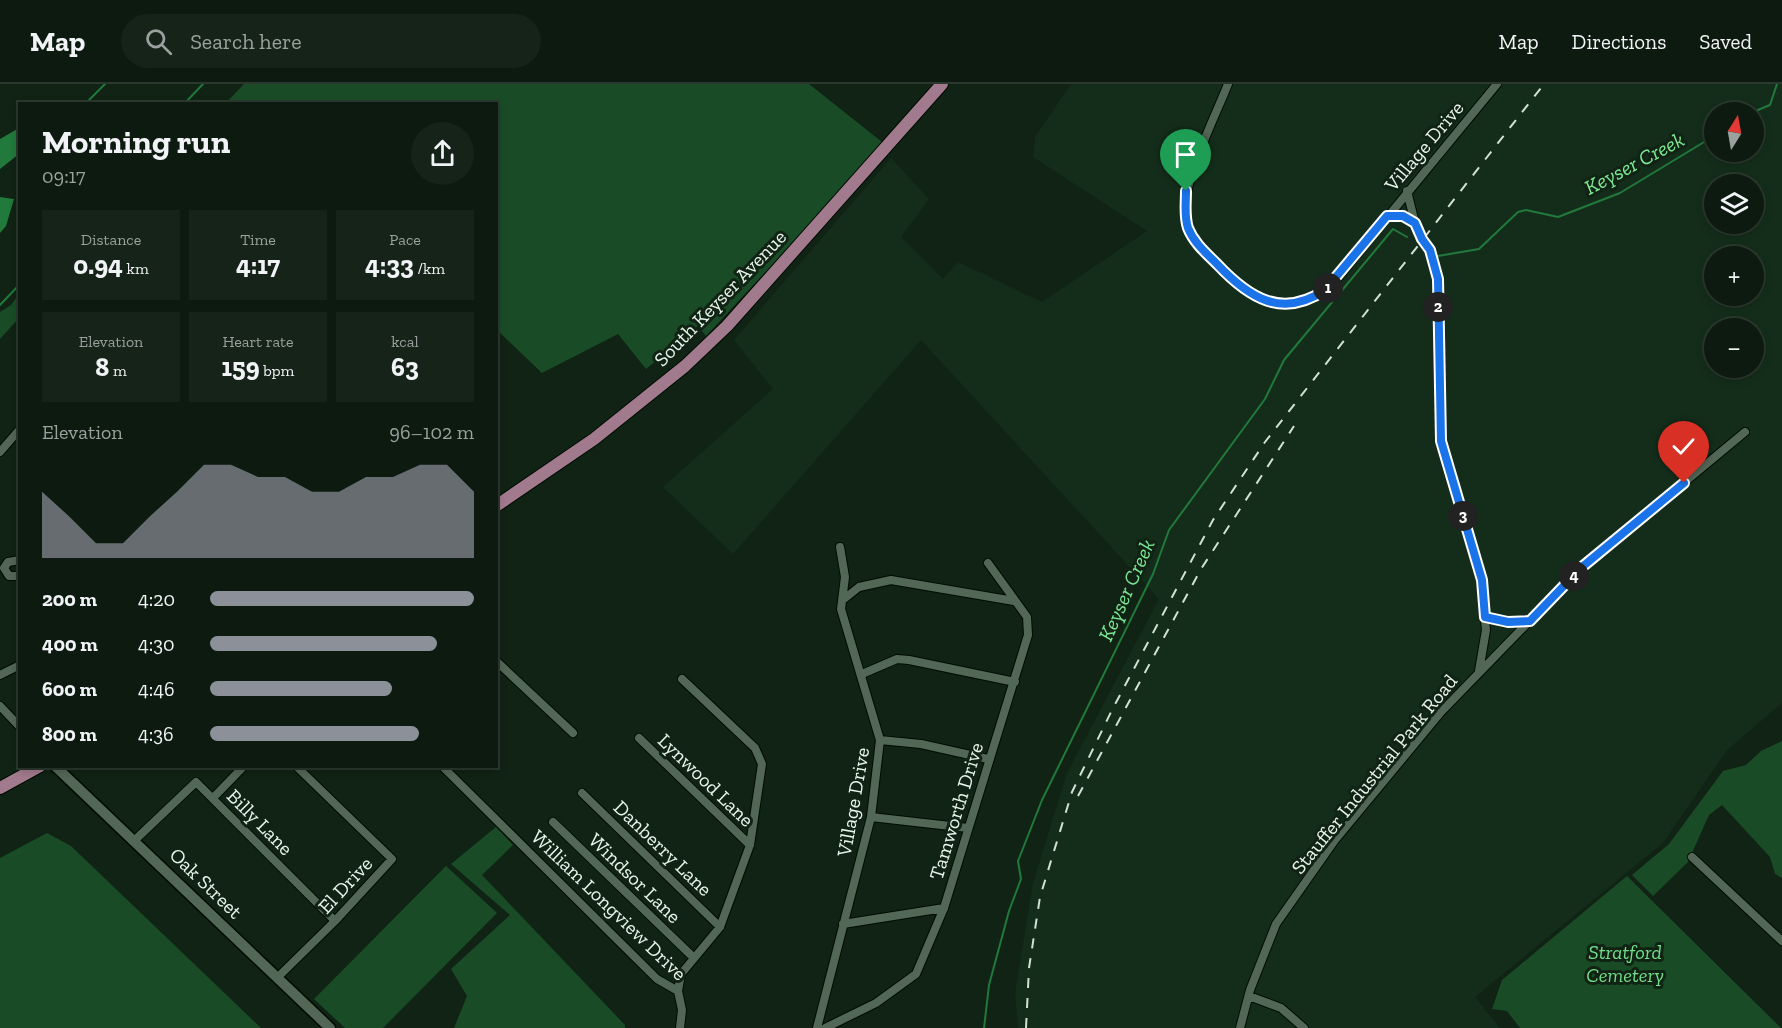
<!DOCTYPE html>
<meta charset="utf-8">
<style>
:root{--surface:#0c1a0f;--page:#152318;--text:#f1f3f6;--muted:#9aa19e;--line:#2c382f;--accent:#8c9099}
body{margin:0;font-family:"Zilla Slab",serif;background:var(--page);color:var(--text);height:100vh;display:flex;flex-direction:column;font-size:22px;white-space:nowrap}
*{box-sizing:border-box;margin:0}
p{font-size:20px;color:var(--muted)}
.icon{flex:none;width:33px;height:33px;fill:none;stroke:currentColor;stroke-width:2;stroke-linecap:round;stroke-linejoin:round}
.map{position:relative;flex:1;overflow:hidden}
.drawer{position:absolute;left:18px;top:18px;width:480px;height:666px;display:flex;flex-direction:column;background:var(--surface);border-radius:0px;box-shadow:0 3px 9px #0003,0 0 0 2px var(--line)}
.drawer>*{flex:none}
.needle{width:39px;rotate:11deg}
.buttons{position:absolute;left:1704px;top:18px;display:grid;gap:12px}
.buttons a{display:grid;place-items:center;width:60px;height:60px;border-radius:50%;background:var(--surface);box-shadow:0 3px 9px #0003,0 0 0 2px var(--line);font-size:30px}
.pin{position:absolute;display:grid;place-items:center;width:51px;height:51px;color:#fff;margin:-62px -26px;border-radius:50% 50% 50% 0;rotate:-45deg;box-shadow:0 0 6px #0007}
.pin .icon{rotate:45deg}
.km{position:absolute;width:30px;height:30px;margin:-15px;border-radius:50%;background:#222;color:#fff;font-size:16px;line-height:30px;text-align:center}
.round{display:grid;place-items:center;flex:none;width:63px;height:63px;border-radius:32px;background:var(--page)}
.head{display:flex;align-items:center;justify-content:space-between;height:102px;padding:0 24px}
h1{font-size:33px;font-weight:700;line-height:45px}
.metrics{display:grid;grid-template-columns:repeat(3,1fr);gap:9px;height:102px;padding:6px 24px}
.metrics div{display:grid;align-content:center;border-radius:0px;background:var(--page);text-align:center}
.metrics b{font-size:26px;font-weight:700}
.metrics small{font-size:16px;font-weight:400}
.metrics p{font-size:16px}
.chart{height:168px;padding:12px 24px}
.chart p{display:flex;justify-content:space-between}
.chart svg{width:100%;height:108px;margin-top:6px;fill:var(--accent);opacity:.7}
ul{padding:0 24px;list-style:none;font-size:20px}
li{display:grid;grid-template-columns:96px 72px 1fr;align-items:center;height:45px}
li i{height:15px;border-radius:8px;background:var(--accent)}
header{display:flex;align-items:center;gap:36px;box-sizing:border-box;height:84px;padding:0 30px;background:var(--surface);border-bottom:2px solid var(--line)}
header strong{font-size:28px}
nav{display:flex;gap:33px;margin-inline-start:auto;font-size:21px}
.search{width:420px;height:54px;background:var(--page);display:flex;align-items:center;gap:15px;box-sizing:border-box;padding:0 21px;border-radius:33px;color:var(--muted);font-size:22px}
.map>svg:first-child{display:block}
.built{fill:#142d1a;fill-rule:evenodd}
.green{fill:#194c26}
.water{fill:#21793b}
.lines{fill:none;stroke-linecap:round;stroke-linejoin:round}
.stream{stroke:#21793b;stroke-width:2}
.street-casing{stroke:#000c02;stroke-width:10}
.secondary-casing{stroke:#000c02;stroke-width:13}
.primary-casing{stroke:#000c02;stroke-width:14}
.street{stroke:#536756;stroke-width:8}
.secondary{stroke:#536756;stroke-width:10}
.primary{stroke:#a27a8d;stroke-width:12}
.rail{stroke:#d3e0d4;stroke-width:2;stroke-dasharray:10 10;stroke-linecap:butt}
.route-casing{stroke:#fff;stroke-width:12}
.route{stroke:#1a73e8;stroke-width:8}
.labels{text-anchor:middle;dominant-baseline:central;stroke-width:6;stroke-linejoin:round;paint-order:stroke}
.street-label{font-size:20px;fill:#e9f5ea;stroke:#102314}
.park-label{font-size:20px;font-style:italic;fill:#73df8b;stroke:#102314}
.water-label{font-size:21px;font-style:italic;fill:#7de994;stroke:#102314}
</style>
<header>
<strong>Map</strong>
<div class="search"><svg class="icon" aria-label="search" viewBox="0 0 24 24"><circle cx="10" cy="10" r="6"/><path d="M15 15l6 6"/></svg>Search here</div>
<nav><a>Map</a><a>Directions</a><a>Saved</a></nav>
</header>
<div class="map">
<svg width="1782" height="944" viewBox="0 0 1782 944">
<rect width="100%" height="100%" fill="#102314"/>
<!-- built -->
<path class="built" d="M 1071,0 L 1782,0 L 1782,619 L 1727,666 L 1663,759 L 1475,913 L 1500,944 L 1018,944 L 1015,909 L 1033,799 L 1067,689 L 1159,515 L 921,256 L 733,470 L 663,403 L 773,305 L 734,256 L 891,74 L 929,115 L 901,153 L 943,195 L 958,178 L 1042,218 L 1147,147 L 1033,73 L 1035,53 ZM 1714,28 L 1754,28 L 1754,68 L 1714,68 ZM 1714,100 L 1754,100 L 1754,140 L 1714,140 ZM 1714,172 L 1754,172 L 1754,212 L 1714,212 ZM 1714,244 L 1754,244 L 1754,284 L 1714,284 Z"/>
<!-- green -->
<path class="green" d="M 244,0 L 809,0 L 882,58 L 850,97 L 706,252 L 698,242 L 646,285 L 618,250 L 542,289 L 497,246 L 496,20 L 225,20 Z
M 19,210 L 19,234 L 0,255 L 0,228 L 11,221 Z
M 1782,657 L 1782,794 L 1775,790 L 1770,773 L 1722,721 L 1709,731 L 1688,778 L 1653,812 L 1632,791 L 1669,760 L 1723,687 L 1746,681 L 1761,667 Z
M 496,743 L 513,761 L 482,791 L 625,941 L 625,944 L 454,944 L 467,912 L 451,885 L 510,831 L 451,780 Z
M 47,749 L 71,762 L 261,944 L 0,944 L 0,774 Z
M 446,782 L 497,829 L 383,944 L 345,944 L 314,915 Z
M 1627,792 L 1781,944 L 1520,944 L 1507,927 L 1492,925 L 1502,896 Z"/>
<!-- water -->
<path class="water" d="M 19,44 L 19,70 L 0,85 L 0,55 Z
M 0,113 L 14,115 L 6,142 L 0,149 Z"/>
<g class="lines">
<!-- stream -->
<path class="stream" d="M 85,20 L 105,0
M 184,20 L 203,0
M 1753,28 L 1770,21 L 1777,0
M 1438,172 L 1479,165 L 1518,128 L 1526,126 L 1558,133 L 1620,109 L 1714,52
M 0,221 L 20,200
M 984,944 L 989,901 L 1009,827 L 1021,795 L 1018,777 L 1042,716 L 1153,490 L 1169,446 L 1265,315 L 1284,276 L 1393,145 L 1407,153"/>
<!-- street casing -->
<g class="street-casing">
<path id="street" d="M 1228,0 C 1215,33 1185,92 1185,126 C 1186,148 1199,162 1213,177 C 1250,215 1289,240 1335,197 L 1497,0
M 1407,107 L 1415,139 L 1430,166 L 1438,195 L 1441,357 L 1481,496 L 1486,546 L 1479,587
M 1387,132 L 1403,132 L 1415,139
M 0,368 L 20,345
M 20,476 L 8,478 L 4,484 L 9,492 L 20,492
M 844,515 L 859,503 L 891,496 L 1014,517
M 1485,533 L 1508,538 L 1530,537
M 496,577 L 573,649
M 862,590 L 897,575 L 909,576 L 1015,598
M 0,591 L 20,581
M 0,622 L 20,643
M 639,654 L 750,761
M 880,656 L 921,660 L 988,675
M 442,682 L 657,895 L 678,907
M 582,709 L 720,843
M 213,714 L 244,682
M 871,733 L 968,744
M 553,738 L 694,874
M 135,756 L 196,698 L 335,837
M 1692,773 L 1782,857
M 843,840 L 944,824
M 278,893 L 335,837 L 392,775 L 296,682
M 1249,912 L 1281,924 L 1304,944
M 680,944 L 682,926 L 678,907 L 681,890 L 720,843 L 750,761 L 762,680 L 755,664 L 682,595
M 817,944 L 871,733 L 880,656 L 841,525 L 845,493 L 840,463
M 825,944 L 876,919 L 916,890 L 944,824 L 1028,551 L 1027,533 L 988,479
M 1240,944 L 1250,906 L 1276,840 L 1335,756 L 1441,628 L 1582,483 L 1745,348"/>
</g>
<!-- secondary casing -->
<g class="secondary-casing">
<path id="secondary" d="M 55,682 L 330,944"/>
</g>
<!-- primary casing -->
<g class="primary-casing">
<path id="primary" d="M 496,422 L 594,355 L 685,282 L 727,242 L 942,0
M 0,704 L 40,682"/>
</g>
<!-- street -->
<use href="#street" class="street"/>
<!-- secondary -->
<use href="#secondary" class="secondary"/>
<!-- primary -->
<use href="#primary" class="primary"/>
<!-- rail -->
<path class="rail" d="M 1078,712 L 1201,485 L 1294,342
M 1026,944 L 1029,884 L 1040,813 L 1072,708 L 1112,626 L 1213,436 L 1265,358 L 1544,0"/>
</g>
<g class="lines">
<!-- route casing -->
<g class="route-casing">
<path id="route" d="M 1186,107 C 1186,120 1184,132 1188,144 C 1194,159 1206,169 1217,180 C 1249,214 1282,235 1325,206 L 1387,132 L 1403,132 L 1415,139 L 1422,155 L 1430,166 L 1438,195 L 1441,357 L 1482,496 L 1485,533 L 1508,538 L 1530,537 L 1582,483 L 1684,399"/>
</g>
<!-- route -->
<use href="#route" class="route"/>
</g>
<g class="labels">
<!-- street labels -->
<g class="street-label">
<text transform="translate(1424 62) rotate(-50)">Village Drive</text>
<text transform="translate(720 214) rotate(-46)">South Keyser Avenue</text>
<text transform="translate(1374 690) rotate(-51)">Stauffer Industrial Park Road</text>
<text transform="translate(706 696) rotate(44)">Lynwood Lane</text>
<text transform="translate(853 718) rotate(-80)">Village Drive</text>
<text transform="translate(956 727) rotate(-73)">Tamworth Drive</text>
<text transform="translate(260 738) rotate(45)">Billy Lane</text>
<text transform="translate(663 764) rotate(44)">Danberry Lane</text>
<text transform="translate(635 794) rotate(44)">Windsor Lane</text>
<text transform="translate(206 799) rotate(44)">Oak Street</text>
<text transform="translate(345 801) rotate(-47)">El Drive</text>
<text transform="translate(609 821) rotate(44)">William Longview Drive</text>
</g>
<!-- park labels -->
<g class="park-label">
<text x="1625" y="868">Stratford<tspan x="1625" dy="23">Cemetery</tspan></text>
</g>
<!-- water labels -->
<g class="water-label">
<text transform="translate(1634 79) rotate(-28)">Keyser Creek</text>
<text transform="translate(1126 506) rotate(-66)">Keyser Creek</text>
</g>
</g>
</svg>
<div class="buttons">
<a><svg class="needle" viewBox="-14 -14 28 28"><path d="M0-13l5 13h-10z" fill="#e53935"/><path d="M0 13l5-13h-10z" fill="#9aa19e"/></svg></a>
<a><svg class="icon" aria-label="layers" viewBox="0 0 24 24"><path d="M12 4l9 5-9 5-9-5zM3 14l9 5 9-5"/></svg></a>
<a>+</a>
<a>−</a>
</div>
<div class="pin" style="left:1186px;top:107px;background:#1e9e55"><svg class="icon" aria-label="arrive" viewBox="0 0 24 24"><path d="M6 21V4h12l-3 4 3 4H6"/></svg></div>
<div class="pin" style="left:1684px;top:399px;background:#d93025"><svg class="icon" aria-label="check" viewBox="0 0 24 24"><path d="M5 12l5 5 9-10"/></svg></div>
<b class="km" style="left:1328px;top:204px">1</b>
<b class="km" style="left:1438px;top:223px">2</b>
<b class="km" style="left:1463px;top:432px">3</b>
<b class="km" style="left:1574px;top:492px">4</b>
<section class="drawer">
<div class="head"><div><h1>Morning run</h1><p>09:17</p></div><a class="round"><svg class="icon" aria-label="share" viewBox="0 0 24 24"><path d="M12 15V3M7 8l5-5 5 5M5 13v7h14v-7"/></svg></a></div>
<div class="metrics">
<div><p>Distance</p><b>0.94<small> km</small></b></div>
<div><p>Time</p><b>4:17</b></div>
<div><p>Pace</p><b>4:33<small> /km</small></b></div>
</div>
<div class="metrics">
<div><p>Elevation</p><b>8<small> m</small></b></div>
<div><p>Heart rate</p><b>159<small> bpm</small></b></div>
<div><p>kcal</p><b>63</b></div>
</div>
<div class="chart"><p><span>Elevation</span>96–102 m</p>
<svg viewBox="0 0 160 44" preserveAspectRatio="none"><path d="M0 44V17L10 27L20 38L30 38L40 27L50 17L60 6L70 6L80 11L90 11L100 17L110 17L120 11L130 11L140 6L150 6L160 17V44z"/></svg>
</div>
<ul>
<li><b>200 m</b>4:20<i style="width:100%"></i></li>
<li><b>400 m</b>4:30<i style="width:86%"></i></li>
<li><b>600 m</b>4:46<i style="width:69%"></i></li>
<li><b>800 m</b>4:36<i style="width:79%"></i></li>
</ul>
</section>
</div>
